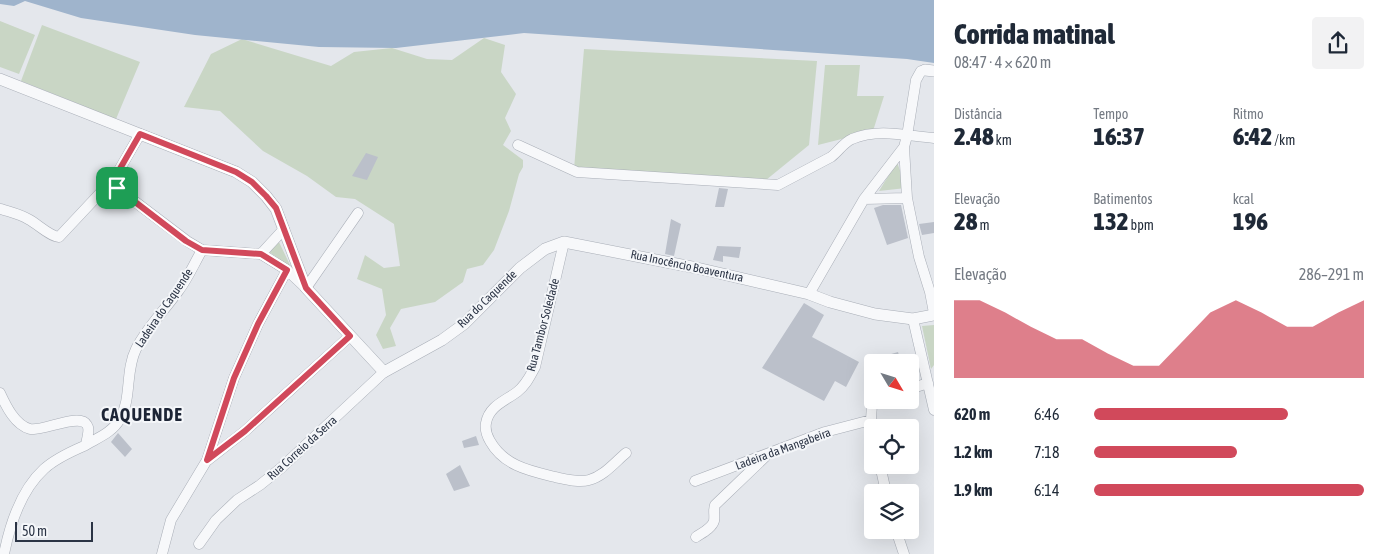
<!DOCTYPE html>
<html lang="pt">
<meta charset="utf-8">
<style>
:root{--surface:#fff;--page:#f2f2f3;--text:#1f2937;--muted:#747a83;--accent:#d1495b}
body{margin:0;font-family:"Asap Condensed",sans-serif;background:var(--page);color:var(--text);height:100vh;display:flex;flex-direction:column;font-size:19px;white-space:nowrap}
*{box-sizing:border-box;margin:0}
p{font-size:16px;color:var(--muted)}
.icon{flex:none;width:28px;height:28px;fill:none;stroke:currentColor;stroke-width:2;stroke-linecap:round;stroke-linejoin:round}
.map{position:relative;flex:1;overflow:hidden}
.details{display:flex;flex-direction:column;background:var(--surface);width:450px}
.details>*{flex:none}
.needle{width:32px;rotate:128deg}
.controls{position:absolute;left:864px;top:354px;display:grid;gap:10px}
.controls a{display:grid;place-items:center;width:55px;height:55px;border-radius:5px;background:var(--surface);box-shadow:0 5px 20px #0002;font-size:25px}
.scale{position:absolute;left:15px;bottom:12px;width:78px;box-sizing:border-box;padding-left:5px;border:2px solid #2b3445;border-top:0;font-size:14px;line-height:18px;white-space:nowrap;color:#2b3445;-webkit-text-stroke:4px #f4f6f9;paint-order:stroke}
.pin{position:absolute;display:grid;place-items:center;width:42px;height:42px;color:#fff;margin:-21px;border-radius:10px;box-shadow:0 2px 8px #0006}
.round{display:grid;place-items:center;flex:none;width:52px;height:52px;border-radius:5px;background:var(--page)}
.overview{display:flex;align-items:center;justify-content:space-between;height:85px;padding:0 20px}
h1{font-size:28px;font-weight:800;line-height:38px}
.stats{display:grid;grid-template-columns:repeat(3,1fr);gap:8px;height:85px;padding:5px 20px}
.stats div{display:grid;align-content:center}
.stats b{font-size:25px;font-weight:800}
.stats small{font-size:14px;font-weight:400}
.stats p{font-size:14px}
.chart{height:140px;padding:10px 20px}
.chart p{display:flex;justify-content:space-between}
.chart svg{width:100%;height:90px;margin-top:5px;fill:var(--accent);opacity:.7}
ul{padding:0 20px;list-style:none;font-size:16px}
li{display:grid;grid-template-columns:80px 60px 1fr;align-items:center;height:38px}
li i{height:12px;border-radius:6px;background:var(--accent)}
main{display:flex;flex:1;min-height:0}
.map>svg:first-child{display:block}
.green{fill:#c9d6c5}
.water{fill:#9fb4cc}
.building{fill:#bbc0ca}
.lines{fill:none;stroke-linecap:round;stroke-linejoin:round}
.minor-casing{stroke:#a9aeb7;stroke-width:11}
.tertiary-casing{stroke:#a9aeb7;stroke-width:12}
.minor{stroke:#f7f8fa;stroke-width:10}
.tertiary{stroke:#f7f8fa;stroke-width:11}
.route-casing{stroke:#fff;stroke-width:10}
.route{stroke:#d1495b;stroke-width:6}
.labels{text-anchor:middle;dominant-baseline:central;stroke-width:4;stroke-linejoin:round;paint-order:stroke}
.street-label{font-size:12px;fill:#2b3445;stroke:#f4f6f9}
.district-label{font-size:18px;font-weight:bold;letter-spacing:1px;fill:#1d2536;stroke:#f4f6f9}
</style>
<main>
<div class="map">
<svg width="934" height="554" viewBox="0 0 934 554">
<rect width="100%" height="100%" fill="#e4e7ec"/>
<!-- green -->
<path class="green" d="M 0,21 L 35,35 L 19,74 L 0,67 Z
M 42,25 L 140,62 L 116,119 L 21,81 Z
M 484,38 L 505,45 L 501,72 L 516,94 L 505,118 L 511,131 L 503,145 L 523,160 L 523,167 L 519,174 L 509,211 L 494,250 L 483,265 L 467,269 L 463,282 L 435,302 L 401,309 L 390,328 L 396,346 L 383,349 L 376,335 L 386,315 L 382,289 L 357,279 L 365,255 L 384,268 L 400,266 L 394,224 L 355,199 L 336,197 L 307,176 L 263,151 L 220,111 L 184,107 L 211,54 L 242,39 L 331,66 L 354,52 L 392,48 L 427,59 L 452,60 Z
M 584,49 L 817,61 L 809,145 L 766,180 L 574,169 Z
M 825,65 L 860,65 L 857,96 L 884,96 L 873,131 L 818,145 Z
M 897,162 L 906,188 L 879,191 Z
M 278,240 L 291,267 L 269,252 Z
M 934,325 L 934,365 L 931,369 L 922,326 Z"/>
<!-- water -->
<path class="water" d="M 0,0 L 934,0 L 934,63 L 907,59 L 524,33 L 396,48 L 319,47 L 195,35 L 81,18 L 25,1 L 14,6 L 0,4 Z"/>
<!-- building -->
<path class="building" d="M 366,153 L 378,157 L 367,180 L 352,176 Z
M 719,188 L 728,189 L 724,207 L 715,207 Z
M 883,205 L 901,205 L 908,238 L 887,245 L 874,208 Z
M 671,219 L 681,224 L 674,256 L 665,254 Z
M 934,222 L 934,233 L 922,235 L 919,224 Z
M 717,246 L 741,247 L 739,258 L 723,256 L 723,262 L 713,260 Z
M 804,303 L 824,315 L 812,337 L 859,362 L 846,387 L 835,381 L 824,401 L 762,368 Z
M 898,352 L 901,362 L 871,362 L 871,360 Z
M 118,433 L 132,449 L 125,457 L 111,442 Z
M 476,436 L 479,445 L 464,448 L 462,441 Z
M 460,465 L 470,486 L 454,491 L 446,474 Z"/>
<g class="lines">
<!-- minor casing -->
<g class="minor-casing">
<path id="minor" d="M 925,70 L 921,71 L 916,80 L 907,136 L 904,147 L 907,198 L 919,257 L 930,292 L 934,313
M 140,134 L 114,179 L 114,182 L 117,188 L 187,241 L 202,250 L 261,254
M 518,145 L 577,172 L 778,185 L 831,157 C 839,151 843,143 852,139 C 879,128 907,136 934,138
M 864,199 L 907,198
M 1,209 C 10,212 20,214 28,219 C 38,224 49,236 59,237 L 104,189 L 114,182
M 284,229 L 261,254 L 287,270 L 306,288 L 358,213
M 564,242 L 535,367 C 530,376 526,385 517,392 C 505,401 489,406 486,423 C 485,429 487,436 490,441 C 504,466 530,471 555,477 C 565,479 579,483 589,480 C 604,476 614,463 626,453
M 809,294 L 864,199 L 904,147
M 913,319 L 934,410
M 910,389 L 928,383
M 0,393 C 6,406 15,425 30,429 C 42,432 80,412 87,425 C 90,429 87,439 86,444
M 873,428 L 871,420 L 872,404 L 876,400
M 208,460 L 245,431 L 350,336
M 880,465 L 886,492
M 695,481 L 825,432 L 871,420
M 896,530 L 904,554
M 696,537 C 702,533 712,528 714,521 C 715,515 713,510 715,505 L 765,457
M 199,544 L 216,520 L 237,500 L 260,485 L 281,468 L 384,372
M 4,554 C 10,524 21,490 44,469 C 55,459 70,452 84,446 C 97,438 112,433 120,419 C 132,398 125,371 136,349 C 147,327 165,310 179,290 C 188,278 194,264 202,250
M 162,554 L 171,520 L 207,460 L 234,378 L 258,324 L 287,270"/>
</g>
<!-- tertiary casing -->
<g class="tertiary-casing">
<path id="tertiary" d="M 925,70 L 934,71
M 0,79 L 236,172 L 252,182 L 266,196 L 276,209 L 306,288 L 384,372 L 442,340 L 464,324 L 520,268 L 545,249 L 564,242 L 697,268 L 809,294 L 830,302 L 875,314 L 913,319 L 934,315"/>
</g>
<!-- minor -->
<use href="#minor" class="minor"/>
<!-- tertiary -->
<use href="#tertiary" class="tertiary"/>
</g>
<g class="lines">
<!-- route casing -->
<g class="route-casing">
<path id="route" d="M 140,134 L 236,172 L 252,182 L 266,196 L 276,208 L 306,288 L 350,336 L 245,431 L 207,460 L 234,378 L 258,324 L 287,270 L 261,254 L 202,250 L 186,241 L 117,188 L 114,182 L 114,179 Z"/>
</g>
<!-- route -->
<use href="#route" class="route"/>
</g>
<g class="labels">
<!-- street labels -->
<g class="street-label">
<text transform="translate(687 266) rotate(12)">Rua Inocêncio Boaventura</text>
<text transform="translate(487 299) rotate(-44)">Rua do Caquende</text>
<text transform="translate(164 308) rotate(-56)">Ladeira do Caquende</text>
<text transform="translate(543 325) rotate(-75)">Rua Tambor Soledade</text>
<text transform="translate(302 448) rotate(-42)">Rua Correio da Serra</text>
<text transform="translate(783 449) rotate(-20)">Ladeira da Mangabeira</text>
</g>
<!-- district labels -->
<g class="district-label">
<text x="142" y="414">CAQUENDE</text>
</g>
</g>
</svg>
<div class="controls">
<a><svg class="needle" viewBox="-14 -14 28 28"><path d="M0-13l5 13h-10z" fill="#e53935"/><path d="M0 13l5-13h-10z" fill="#747a83"/></svg></a>
<a><svg class="icon" aria-label="locate" viewBox="0 0 24 24"><circle cx="12" cy="12" r="6"/><path d="M12 2v4M12 18v4M2 12h4M18 12h4"/></svg></a>
<a><svg class="icon" aria-label="layers" viewBox="0 0 24 24"><path d="M12 4l9 5-9 5-9-5zM3 14l9 5 9-5"/></svg></a>
</div>
<div class="scale">50 m</div>
<div class="pin" style="left:117px;top:188px;background:#1e9e55"><svg class="icon" aria-label="arrive" viewBox="0 0 24 24"><path d="M6 21V4h12l-3 4 3 4H6"/></svg></div>
</div>
<section class="details">
<div class="overview"><div><h1>Corrida matinal</h1><p>08:47 · 4 × 620 m</p></div><a class="round"><svg class="icon" aria-label="share" viewBox="0 0 24 24"><path d="M12 15V3M7 8l5-5 5 5M5 13v7h14v-7"/></svg></a></div>
<div class="stats">
<div><p>Distância</p><b>2.48<small> km</small></b></div>
<div><p>Tempo</p><b>16:37</b></div>
<div><p>Ritmo</p><b>6:42<small> /km</small></b></div>
</div>
<div class="stats">
<div><p>Elevação</p><b>28<small> m</small></b></div>
<div><p>Batimentos</p><b>132<small> bpm</small></b></div>
<div><p>kcal</p><b>196</b></div>
</div>
<div class="chart"><p><span>Elevação</span>286–291 m</p>
<svg viewBox="0 0 160 44" preserveAspectRatio="none"><path d="M0 44V6L10 6L20 12L30 19L40 25L50 25L60 32L70 38L80 38L90 25L100 12L110 6L120 12L130 19L140 19L150 12L160 6V44z"/></svg>
</div>
<ul>
<li><b>620 m</b>6:46<i style="width:72%"></i></li>
<li><b>1.2 km</b>7:18<i style="width:53%"></i></li>
<li><b>1.9 km</b>6:14<i style="width:100%"></i></li>
</ul>
</section>
</main>
